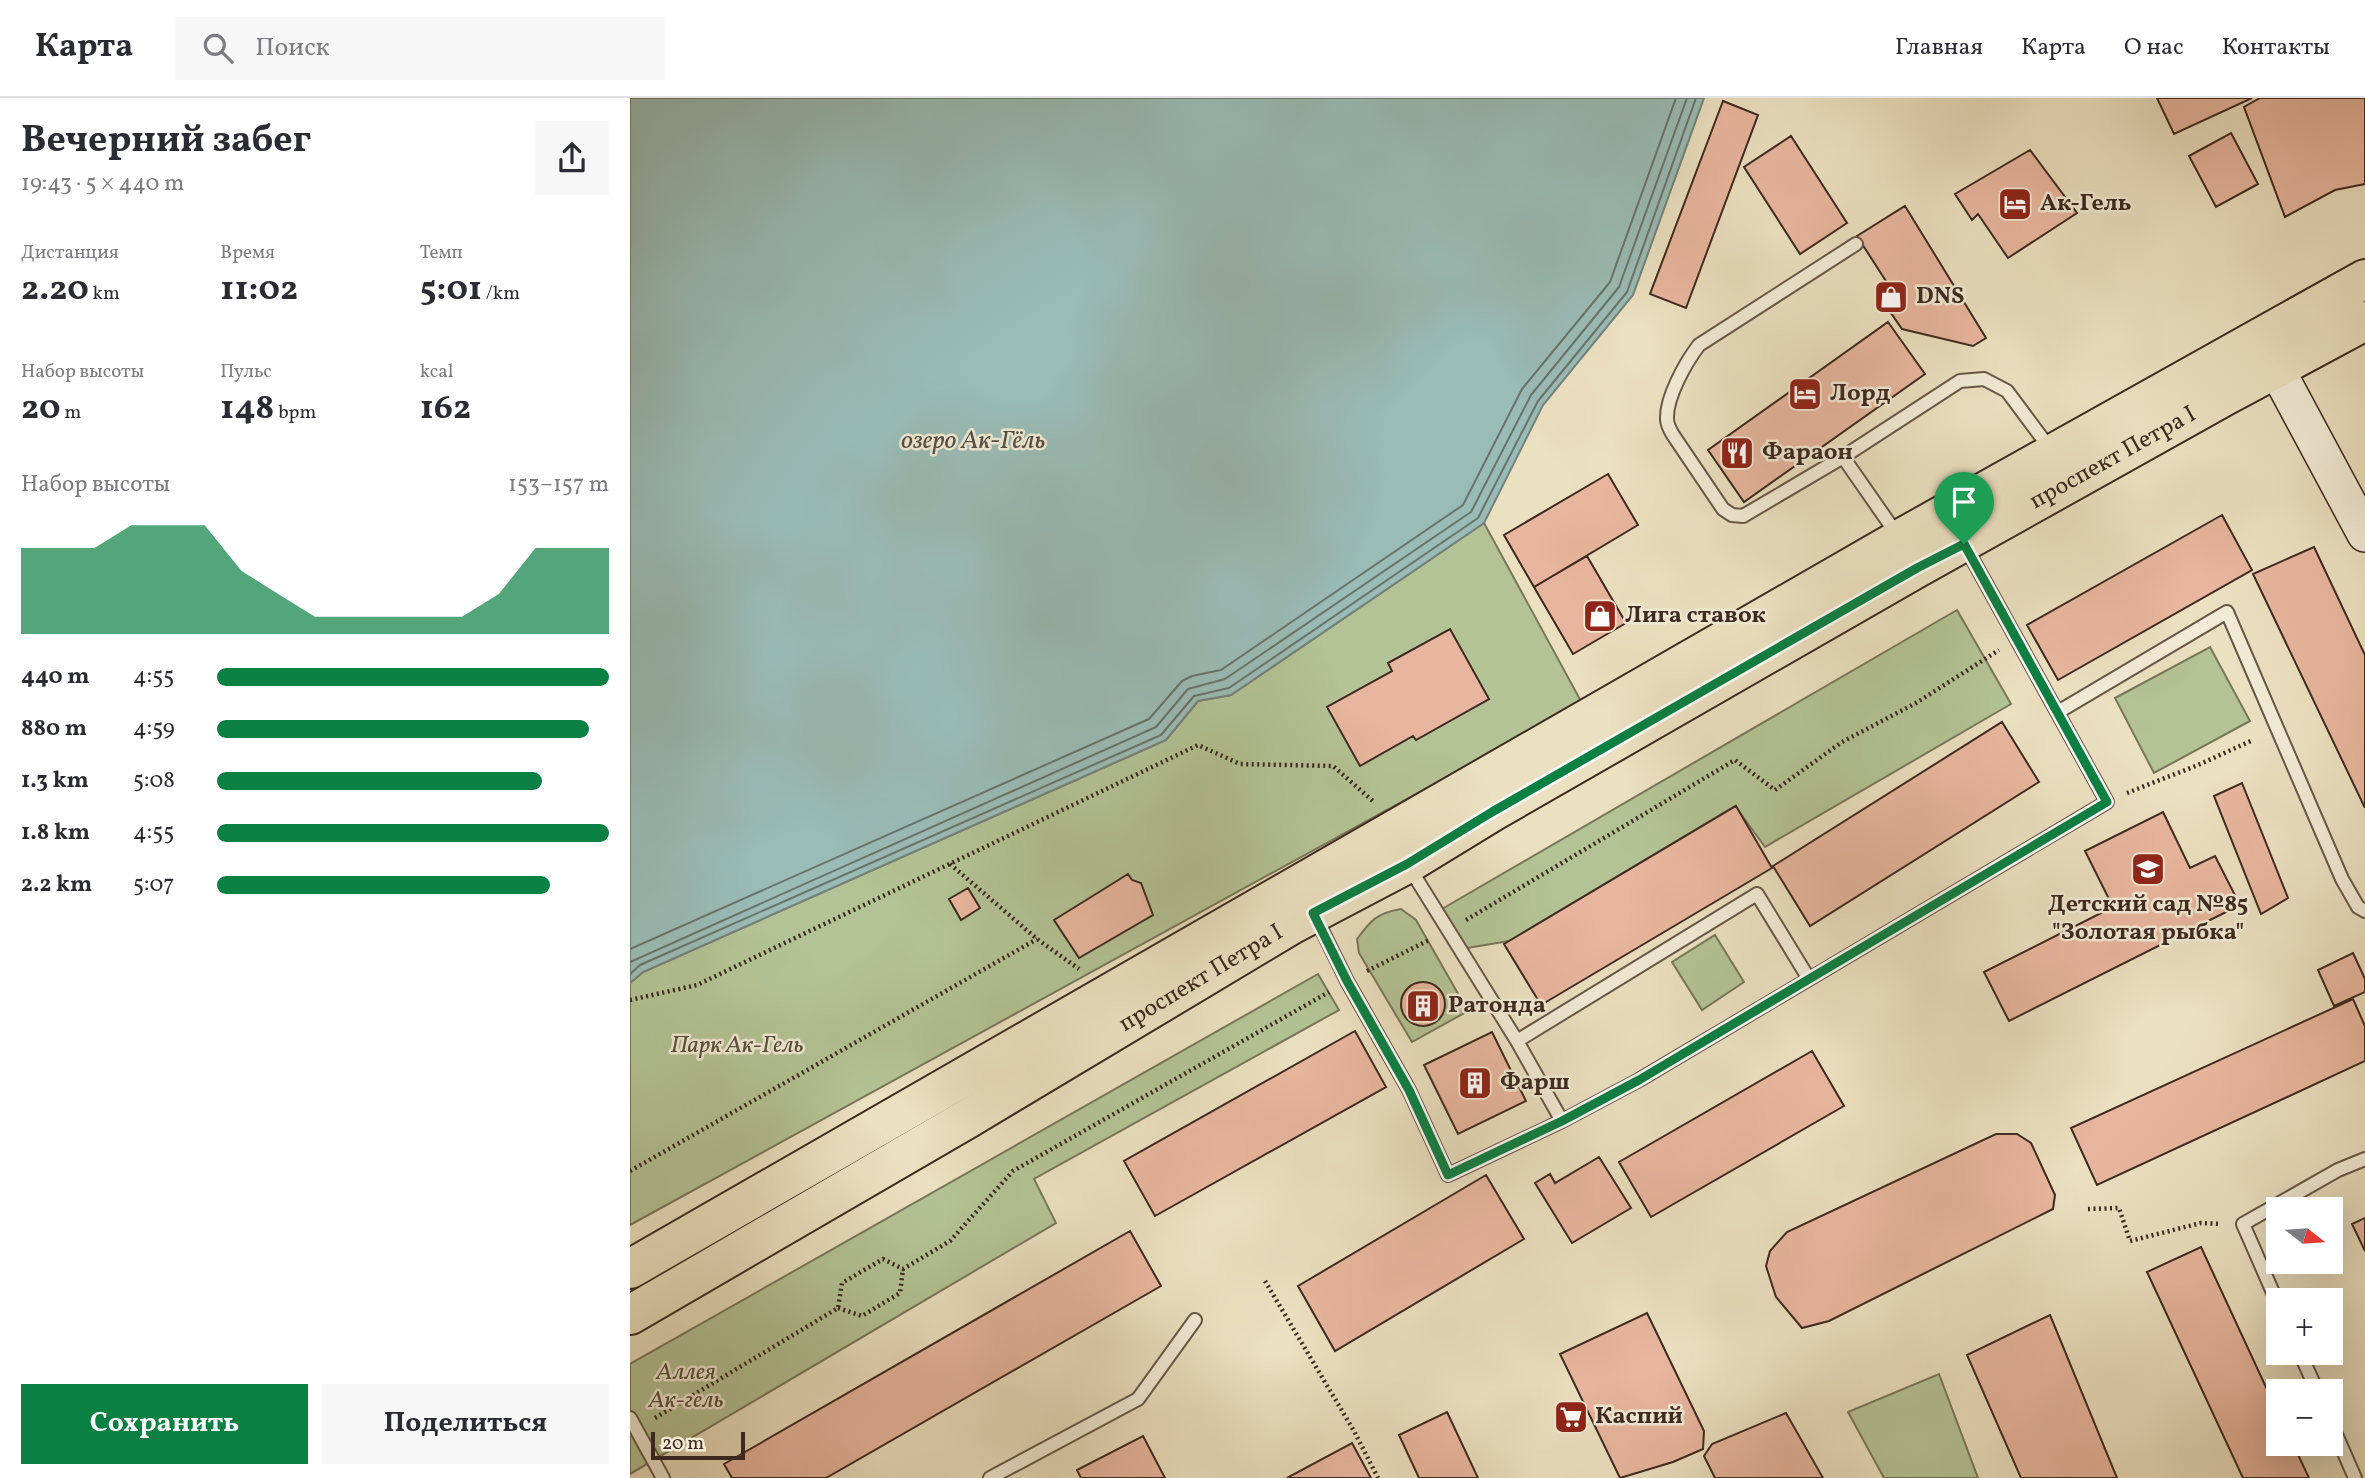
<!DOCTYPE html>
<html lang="ru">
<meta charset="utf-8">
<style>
:root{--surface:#fff;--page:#f7f7f7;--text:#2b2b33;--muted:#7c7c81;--line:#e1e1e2;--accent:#0b8043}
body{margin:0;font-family:Vollkorn,serif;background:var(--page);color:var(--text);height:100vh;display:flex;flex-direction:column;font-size:26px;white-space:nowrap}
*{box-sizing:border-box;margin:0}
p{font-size:23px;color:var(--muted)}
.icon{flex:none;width:38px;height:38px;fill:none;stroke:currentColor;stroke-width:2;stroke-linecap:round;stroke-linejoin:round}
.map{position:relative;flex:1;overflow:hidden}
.panel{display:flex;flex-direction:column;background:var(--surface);width:630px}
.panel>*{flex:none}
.needle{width:46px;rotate:107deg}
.buttons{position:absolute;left:1636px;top:1099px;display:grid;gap:14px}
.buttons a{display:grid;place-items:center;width:77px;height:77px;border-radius:0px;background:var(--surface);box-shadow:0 7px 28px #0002;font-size:35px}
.scale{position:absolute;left:21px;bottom:18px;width:94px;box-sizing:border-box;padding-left:7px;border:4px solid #3d2920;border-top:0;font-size:19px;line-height:24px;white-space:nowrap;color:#3d2920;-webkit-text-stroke:5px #f2ebd6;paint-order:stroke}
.pin{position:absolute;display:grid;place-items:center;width:60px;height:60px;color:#fff;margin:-72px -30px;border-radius:50% 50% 50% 0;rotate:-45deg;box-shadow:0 0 7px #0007}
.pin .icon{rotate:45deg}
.round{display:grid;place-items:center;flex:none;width:74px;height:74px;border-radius:0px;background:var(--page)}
.summary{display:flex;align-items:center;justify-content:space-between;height:119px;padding:0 21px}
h1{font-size:38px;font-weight:700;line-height:52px}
.stats{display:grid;grid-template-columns:repeat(3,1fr);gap:10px;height:119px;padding:7px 21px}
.stats div{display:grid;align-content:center}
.stats b{font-size:35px;font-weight:700}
.stats small{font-size:19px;font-weight:400}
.stats p{font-size:19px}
.chart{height:196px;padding:14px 21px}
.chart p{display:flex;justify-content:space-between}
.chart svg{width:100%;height:126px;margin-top:7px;fill:var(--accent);opacity:.7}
.action{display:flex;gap:14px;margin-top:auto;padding:14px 21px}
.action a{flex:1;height:80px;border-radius:0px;background:var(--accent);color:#fff;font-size:28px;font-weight:700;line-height:80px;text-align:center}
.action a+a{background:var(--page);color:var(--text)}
ul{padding:0 21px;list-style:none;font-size:23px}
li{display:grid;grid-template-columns:112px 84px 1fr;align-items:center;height:52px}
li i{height:18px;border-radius:9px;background:var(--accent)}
header{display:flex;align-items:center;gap:42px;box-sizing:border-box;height:98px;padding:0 35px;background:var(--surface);border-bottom:2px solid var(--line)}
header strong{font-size:33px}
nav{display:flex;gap:38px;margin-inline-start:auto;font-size:24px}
.search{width:490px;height:63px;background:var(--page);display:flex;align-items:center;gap:18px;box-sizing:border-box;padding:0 24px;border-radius:0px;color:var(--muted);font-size:26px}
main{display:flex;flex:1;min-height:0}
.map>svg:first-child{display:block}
.green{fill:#b3c395;stroke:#78765a;stroke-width:2}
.water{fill:#99bcb6;stroke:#74817a;stroke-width:2}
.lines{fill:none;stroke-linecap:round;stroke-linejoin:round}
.shore{stroke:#6b726b;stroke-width:2}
.building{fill:#e8b69e;stroke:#3d2920;stroke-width:2}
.lane-casing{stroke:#685748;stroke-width:16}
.secondary-casing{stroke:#3d2920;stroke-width:38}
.primary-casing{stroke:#3d2920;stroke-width:42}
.path{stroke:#3d2920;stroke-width:4.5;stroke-dasharray:2 3.5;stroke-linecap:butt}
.lane{stroke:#f2ebd6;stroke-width:12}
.secondary{stroke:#f2ebd6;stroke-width:35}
.primary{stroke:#ebe0c0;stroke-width:38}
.route-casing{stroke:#fff;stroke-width:14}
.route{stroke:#0b8043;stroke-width:9}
.labels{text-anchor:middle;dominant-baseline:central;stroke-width:5;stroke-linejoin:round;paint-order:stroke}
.poi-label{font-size:24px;font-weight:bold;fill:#3d2920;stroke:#f2ebd6;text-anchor:start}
.street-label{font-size:24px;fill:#3d2920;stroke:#f2ebd6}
.park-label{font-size:24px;font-style:italic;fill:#5a503d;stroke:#f2ebd6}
.water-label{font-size:26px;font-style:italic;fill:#544e46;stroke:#f2ebd6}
</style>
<header>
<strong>Карта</strong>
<div class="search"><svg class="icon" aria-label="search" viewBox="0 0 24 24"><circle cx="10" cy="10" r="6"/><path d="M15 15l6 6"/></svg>Поиск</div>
<nav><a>Главная</a><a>Карта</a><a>О нас</a><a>Контакты</a></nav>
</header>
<main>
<section class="panel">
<div class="summary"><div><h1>Вечерний забег</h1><p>19:43 · 5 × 440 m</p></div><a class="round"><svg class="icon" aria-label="share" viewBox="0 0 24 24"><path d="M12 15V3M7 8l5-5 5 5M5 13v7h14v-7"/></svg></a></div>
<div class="stats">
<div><p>Дистанция</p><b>2.20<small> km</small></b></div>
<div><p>Время</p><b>11:02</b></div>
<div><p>Темп</p><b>5:01<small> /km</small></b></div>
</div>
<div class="stats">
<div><p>Набор высоты</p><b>20<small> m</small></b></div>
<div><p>Пульс</p><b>148<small> bpm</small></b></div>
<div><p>kcal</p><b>162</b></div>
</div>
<div class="chart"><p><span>Набор высоты</span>153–157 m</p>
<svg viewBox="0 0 160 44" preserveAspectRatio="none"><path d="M0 44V14L10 14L20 14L30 6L40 6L50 6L60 22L70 30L80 38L90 38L100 38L110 38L120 38L130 30L140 14L150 14L160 14V44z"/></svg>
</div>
<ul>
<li><b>440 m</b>4:55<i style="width:100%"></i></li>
<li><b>880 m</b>4:59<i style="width:95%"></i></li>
<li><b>1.3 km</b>5:08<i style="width:83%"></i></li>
<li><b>1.8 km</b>4:55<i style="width:100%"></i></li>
<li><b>2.2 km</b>5:07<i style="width:85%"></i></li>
</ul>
<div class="action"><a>Сохранить</a><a>Поделиться</a></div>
</section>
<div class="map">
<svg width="1735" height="1380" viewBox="0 0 1735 1380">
<rect width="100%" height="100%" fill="#ebe0c0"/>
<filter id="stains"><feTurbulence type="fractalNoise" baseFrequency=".00286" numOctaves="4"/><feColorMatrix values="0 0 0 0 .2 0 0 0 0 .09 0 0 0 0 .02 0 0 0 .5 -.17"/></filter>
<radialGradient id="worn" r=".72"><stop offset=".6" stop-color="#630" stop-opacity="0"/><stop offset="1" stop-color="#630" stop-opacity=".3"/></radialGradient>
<!-- green -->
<path class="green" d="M 854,425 L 952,605 L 0,1127 L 0,885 L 13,874 L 536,642 L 568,603 L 601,597 Z
M 1327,512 L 1381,606 L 1135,749 L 1105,708 L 879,843 L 826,852 L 805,815 Z
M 1580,549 L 1620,623 L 1524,675 L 1485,600 Z
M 771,811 L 786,822 L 838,913 L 782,944 L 729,855 L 727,841 C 741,822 747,815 771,811 Z
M 1085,837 L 1114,884 L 1072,912 L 1042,864 Z
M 688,876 L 709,912 L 404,1081 L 426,1125 L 0,1376 L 0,1266 Z
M 1309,1276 L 1348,1380 L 1254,1380 L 1218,1314 Z"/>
<!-- water -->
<path class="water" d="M 0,0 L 1074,0 L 1003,197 L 913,307 L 854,425 L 601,597 L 568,603 L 536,642 L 13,874 L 0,885 Z"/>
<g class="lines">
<!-- shore -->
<path class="shore" d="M 0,851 L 519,621 L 552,583 L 562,578 L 591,572 L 833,407 L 892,291 L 980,184 L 1046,0
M 0,864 L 526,629 L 558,591 L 595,581 L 841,414 L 901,297 L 989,189 L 1057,0
M 0,876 L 10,867 L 531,637 L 564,598 L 599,590 L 848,420 L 908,303 L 997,194 L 1066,0"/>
</g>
<!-- building -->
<path class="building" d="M 1527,0 L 1622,0 L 1544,36 Z
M 1630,0 L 1735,0 L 1735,86 L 1705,92 L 1655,119 L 1614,9 Z
M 1093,3 L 1128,17 L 1056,210 L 1020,196 Z
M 1601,35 L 1628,86 L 1586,109 L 1559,58 Z
M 1161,38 L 1217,125 L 1170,156 L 1114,69 Z
M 1400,52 L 1447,115 L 1378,160 L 1348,116 L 1342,122 L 1325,96 Z
M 1275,108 L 1356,240 L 1343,248 L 1272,231 L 1250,199 L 1261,191 L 1227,138 Z
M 1258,224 L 1295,276 L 1114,404 L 1078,352 Z
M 978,376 L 1008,427 L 904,489 L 874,437 Z
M 1592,417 L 1622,472 L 1428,582 L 1397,527 Z
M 1684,449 L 1735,557 L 1735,710 L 1623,476 Z
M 957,458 L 996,525 L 943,556 L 904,489 Z
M 820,531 L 859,601 L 786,642 L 783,638 L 730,668 L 697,609 L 762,573 L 758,565 Z
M 1372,624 L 1409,684 L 1180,828 L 1143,768 Z
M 1612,685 L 1658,800 L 1631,816 L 1584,698 Z
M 1106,708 L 1142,770 L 911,907 L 874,846 Z
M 1533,714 L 1560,770 L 1585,758 L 1610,807 L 1379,923 L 1354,874 L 1483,809 L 1455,753 Z
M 498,776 L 502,782 L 511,785 L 523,817 L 449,860 L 424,822 Z
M 338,790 L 350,810 L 331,822 L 319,801 Z
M 1723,855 L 1735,881 L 1735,894 L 1704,908 L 1688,872 Z
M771 906a22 22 0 1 1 44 0a22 22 0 1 1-44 0Z
M 1723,901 L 1735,928 L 1735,963 L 1467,1087 L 1441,1030 Z
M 725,933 L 756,989 L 525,1118 L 494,1063 Z
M 862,934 L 896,1003 L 828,1036 L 794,967 Z
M 1182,953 L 1214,1008 L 1021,1119 L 989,1064 Z
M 1366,1036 L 1387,1036 L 1401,1045 L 1425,1097 L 1423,1111 L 1199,1223 L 1172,1230 L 1146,1199 L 1136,1168 L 1140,1153 L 1157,1134 Z
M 969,1059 L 1001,1110 L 942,1145 L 905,1085 L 920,1076 L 925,1085 Z
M 856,1077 L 894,1141 L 705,1253 L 668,1188 Z
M 1735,1120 L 1735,1153 L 1722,1126 Z
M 500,1133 L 531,1188 L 196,1380 L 102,1380 L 94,1366 Z
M 1571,1149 L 1648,1315 L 1648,1346 L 1663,1346 L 1679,1380 L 1613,1380 L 1517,1174 Z
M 1017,1215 L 1074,1333 L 1073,1351 L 1043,1364 L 990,1380 L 930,1256 Z
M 1420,1217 L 1487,1380 L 1391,1380 L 1337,1257 Z
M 817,1314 L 848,1380 L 789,1380 L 769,1337 Z
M 1156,1315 L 1193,1380 L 1085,1380 L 1074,1358 L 1082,1346 Z
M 513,1338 L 535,1380 L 451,1380 L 447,1372 Z
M 722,1345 L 741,1380 L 657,1380 Z"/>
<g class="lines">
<!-- lane casing -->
<g class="lane-casing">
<path id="lane" d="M 1226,146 L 1069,247 C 1056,264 1036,299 1037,321 C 1037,327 1040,332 1043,337 L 1093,411 L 1102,417 L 1113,418 L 1213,359 L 1268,438
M 1213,359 L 1330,283 L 1354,281 L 1377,293 L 1421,352
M 1428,614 L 1597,514 L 1712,781 L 1728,809 L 1735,813
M 779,769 L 887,943 L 932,1023
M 685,818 L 717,883 L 779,992 L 818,1077 L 932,1023 L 1009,982 L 1477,704 L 1334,446
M 887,943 L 1127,796 L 1179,881
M 1648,1206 L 1613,1126 L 1708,1072 L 1735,1061
M 1670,1255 L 1687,1293
M 0,1320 L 33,1380
M 1701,1325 L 1725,1380
M 360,1380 L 508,1301 L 565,1222"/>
</g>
<!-- secondary casing -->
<g class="secondary-casing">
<path id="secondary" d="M 1647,272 L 1735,436"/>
</g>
<!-- primary casing -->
<g class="primary-casing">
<g id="primary">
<path d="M 0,1171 L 1270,441 L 1735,181"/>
<path id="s1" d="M 0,1217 L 337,1021 L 661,827 L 777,766 L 862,714 L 1287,470 L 1595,298 L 1735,223"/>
</g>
</g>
<!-- path -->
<path class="path" d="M 1497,695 L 1568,667 L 1623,642
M 320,766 L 407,841 L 449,871
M 836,822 L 1105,662 L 1145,692 L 1212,644 L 1286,605 L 1369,552
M 737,873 L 801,841
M 0,902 L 67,887 L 568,647 L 610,666 L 703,668 L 744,704
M 0,1073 L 407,841
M 1458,1111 L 1489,1110 L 1500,1143 L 1571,1125 L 1591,1126
M 635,1183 L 724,1333 L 748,1380
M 208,1210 L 232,1218 L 270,1195 L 273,1171
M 25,1320 L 208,1210 L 212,1185 L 253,1161 L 273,1171 L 320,1143 L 383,1073 L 699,894"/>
<!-- lane -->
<use href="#lane" class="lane"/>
<!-- secondary -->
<use href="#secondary" class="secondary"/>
<!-- primary -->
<use href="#primary" class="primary"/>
</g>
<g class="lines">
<!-- route casing -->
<g class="route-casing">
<path id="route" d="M 1334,446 L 1477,704 L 1009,982 L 932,1023 L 818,1077 L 779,992 L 717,883 L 683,815 L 777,766 L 862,714 L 1287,470 Z"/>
</g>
<!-- route -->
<use href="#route" class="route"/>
</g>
<!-- icons -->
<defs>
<g id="hotel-square" transform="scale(1.75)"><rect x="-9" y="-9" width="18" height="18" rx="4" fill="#8f2418" stroke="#f2ebd6"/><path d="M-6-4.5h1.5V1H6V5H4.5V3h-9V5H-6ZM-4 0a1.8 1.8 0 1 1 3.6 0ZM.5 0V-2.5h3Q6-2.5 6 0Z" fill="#fff"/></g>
<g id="shop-square" transform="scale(1.75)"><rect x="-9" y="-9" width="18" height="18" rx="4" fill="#8f2418" stroke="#f2ebd6"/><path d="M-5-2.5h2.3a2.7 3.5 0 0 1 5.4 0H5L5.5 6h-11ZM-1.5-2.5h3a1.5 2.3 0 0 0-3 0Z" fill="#fff"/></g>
<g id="restaurant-square" transform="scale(1.75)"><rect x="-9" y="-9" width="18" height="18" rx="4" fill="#8f2418" stroke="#f2ebd6"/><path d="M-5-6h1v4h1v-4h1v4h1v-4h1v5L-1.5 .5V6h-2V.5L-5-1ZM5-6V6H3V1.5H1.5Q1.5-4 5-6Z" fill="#fff"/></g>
<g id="school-square" transform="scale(1.75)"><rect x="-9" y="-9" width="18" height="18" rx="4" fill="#8f2418" stroke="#f2ebd6"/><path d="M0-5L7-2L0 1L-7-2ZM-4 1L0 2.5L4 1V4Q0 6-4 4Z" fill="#fff"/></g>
<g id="building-square" transform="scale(1.75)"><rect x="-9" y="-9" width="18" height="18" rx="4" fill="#8f2418" stroke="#f2ebd6"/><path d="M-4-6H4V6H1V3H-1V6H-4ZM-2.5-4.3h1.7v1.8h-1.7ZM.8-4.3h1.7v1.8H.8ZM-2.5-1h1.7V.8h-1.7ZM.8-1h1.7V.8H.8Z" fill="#fff"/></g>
<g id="supermarket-square" transform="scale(1.75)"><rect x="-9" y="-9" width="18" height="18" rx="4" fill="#8f2418" stroke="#f2ebd6"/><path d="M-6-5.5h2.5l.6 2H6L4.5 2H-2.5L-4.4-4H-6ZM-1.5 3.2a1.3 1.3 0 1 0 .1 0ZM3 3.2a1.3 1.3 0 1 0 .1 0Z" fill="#fff"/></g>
</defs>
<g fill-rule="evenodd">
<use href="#hotel-square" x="1385" y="106"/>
<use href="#shop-square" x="1261" y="199"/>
<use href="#hotel-square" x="1175" y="296"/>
<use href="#restaurant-square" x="1107" y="355"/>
<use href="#shop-square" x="970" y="518"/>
<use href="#school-square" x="1518" y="771"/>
<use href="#building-square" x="793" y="908"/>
<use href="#building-square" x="845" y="985"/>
<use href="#supermarket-square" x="941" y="1319"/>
</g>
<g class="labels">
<!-- poi labels -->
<g class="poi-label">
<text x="1410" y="106">Ак-Гель</text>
<text x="1286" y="199">DNS</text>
<text x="1200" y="296">Лорд</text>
<text x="1132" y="355">Фараон</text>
<text x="995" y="518">Лига ставок</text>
<text x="1518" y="807" text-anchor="middle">Детский сад №85<tspan x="1518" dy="28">"Золотая рыбка"</tspan></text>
<text x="818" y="908">Ратонда</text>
<text x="870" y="985">Фарш</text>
<text x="965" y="1319">Каспий</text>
</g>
<!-- street labels -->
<g class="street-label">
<text stroke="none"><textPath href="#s1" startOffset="1713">проспект Петра I</textPath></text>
<text stroke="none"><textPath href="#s1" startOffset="663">проспект Петра I</textPath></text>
</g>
<!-- park labels -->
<g class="park-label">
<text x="107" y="948">Парк Ак-Гель</text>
<text x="56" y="1275">Аллея<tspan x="56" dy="28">Ак-гель</tspan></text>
</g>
<!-- water labels -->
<g class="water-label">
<text x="343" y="343">озеро Ак-Гёль</text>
</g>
</g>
<rect width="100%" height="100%" filter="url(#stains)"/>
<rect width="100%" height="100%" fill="url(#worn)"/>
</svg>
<div class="buttons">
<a><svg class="needle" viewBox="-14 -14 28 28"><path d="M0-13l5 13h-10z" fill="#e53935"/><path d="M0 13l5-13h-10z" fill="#7c7c81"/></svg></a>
<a>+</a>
<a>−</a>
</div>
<div class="scale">20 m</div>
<div class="pin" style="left:1334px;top:446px;background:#1e9e55"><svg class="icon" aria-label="arrive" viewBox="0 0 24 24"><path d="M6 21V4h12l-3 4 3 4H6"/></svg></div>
</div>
</main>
